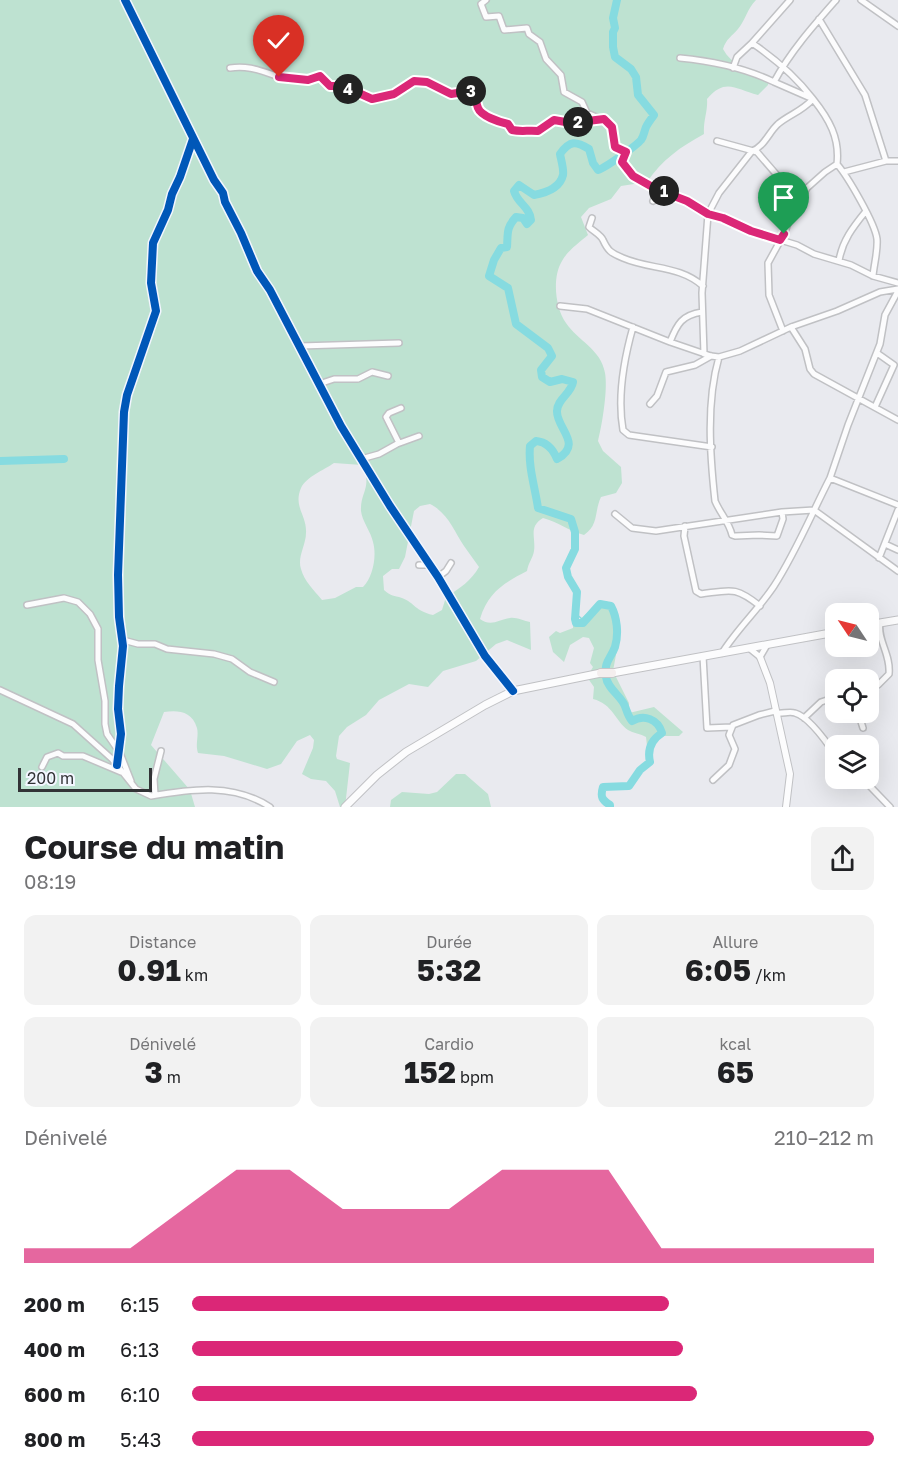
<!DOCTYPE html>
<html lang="fr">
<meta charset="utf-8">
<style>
:root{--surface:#fff;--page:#f2f2f2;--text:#202124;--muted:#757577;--accent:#db2777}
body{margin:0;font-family:"Golos Text",sans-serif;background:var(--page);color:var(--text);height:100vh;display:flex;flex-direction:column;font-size:22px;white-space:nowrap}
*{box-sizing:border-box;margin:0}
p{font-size:20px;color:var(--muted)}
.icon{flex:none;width:33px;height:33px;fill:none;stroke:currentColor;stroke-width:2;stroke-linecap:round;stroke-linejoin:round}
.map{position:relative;height:807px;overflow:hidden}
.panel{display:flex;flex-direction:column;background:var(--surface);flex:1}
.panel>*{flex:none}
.needle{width:39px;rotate:305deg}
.tools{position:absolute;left:825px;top:603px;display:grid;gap:12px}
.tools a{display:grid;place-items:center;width:54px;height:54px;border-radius:12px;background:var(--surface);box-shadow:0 6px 24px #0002;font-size:30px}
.scale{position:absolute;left:18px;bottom:15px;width:134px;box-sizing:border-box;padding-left:6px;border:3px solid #323336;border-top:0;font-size:16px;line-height:21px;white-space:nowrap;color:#323336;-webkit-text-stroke:4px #f3f6ff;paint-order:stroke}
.pin{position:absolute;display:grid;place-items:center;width:51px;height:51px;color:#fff;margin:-62px -26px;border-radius:50% 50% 50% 0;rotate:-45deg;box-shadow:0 0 6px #0007}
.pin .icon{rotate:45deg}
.km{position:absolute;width:30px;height:30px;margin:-15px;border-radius:50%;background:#222;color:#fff;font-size:16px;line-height:30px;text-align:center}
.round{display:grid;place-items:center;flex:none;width:63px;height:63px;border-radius:12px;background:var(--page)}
.overview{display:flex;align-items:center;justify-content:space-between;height:102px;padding:0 24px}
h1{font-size:33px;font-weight:700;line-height:45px}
.stats{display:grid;grid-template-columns:repeat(3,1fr);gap:9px;height:102px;padding:6px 24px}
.stats div{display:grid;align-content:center;border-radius:12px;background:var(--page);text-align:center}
.stats b{font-size:30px;font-weight:700}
.stats small{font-size:16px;font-weight:400}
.stats p{font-size:16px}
.chart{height:168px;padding:12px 24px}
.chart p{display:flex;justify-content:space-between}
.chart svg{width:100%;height:108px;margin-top:6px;fill:var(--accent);opacity:.7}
ul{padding:0 24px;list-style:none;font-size:20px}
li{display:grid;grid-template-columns:96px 72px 1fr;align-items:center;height:45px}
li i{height:15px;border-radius:8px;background:var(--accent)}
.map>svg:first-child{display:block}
.green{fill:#bee2d1;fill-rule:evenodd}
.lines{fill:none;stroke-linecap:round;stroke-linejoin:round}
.stream{stroke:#86dbe0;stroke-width:1.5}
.river{stroke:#86dbe0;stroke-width:8}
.minor-casing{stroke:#c0c1c4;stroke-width:8}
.tertiary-casing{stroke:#c0c1c4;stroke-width:8}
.secondary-casing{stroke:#c0c1c4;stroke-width:9}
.primary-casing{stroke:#c6c7c9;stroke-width:10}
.minor{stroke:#fcfcfd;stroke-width:5}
.tertiary{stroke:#fcfcfd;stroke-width:6}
.secondary{stroke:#fcfcfd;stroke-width:7}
.primary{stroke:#f4eeee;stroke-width:8}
.cycleway-casing{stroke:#f3f6ff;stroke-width:11}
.cycleway{stroke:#0057b8;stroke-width:8}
.route-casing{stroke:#fff;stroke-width:12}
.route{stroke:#db2777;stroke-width:8}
</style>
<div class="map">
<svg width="898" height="807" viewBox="0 0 898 807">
<rect width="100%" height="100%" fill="#e9eaef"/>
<!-- green -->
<path class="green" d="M 0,0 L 756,0 C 747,9 745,21 738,29 C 732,36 726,39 723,49 C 732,66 752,73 769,80 L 768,85 L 758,95 C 736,90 726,77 707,99 C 708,111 703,121 704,134 C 680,147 662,160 647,182 L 621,186 L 611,199 L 589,208 L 581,217 L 588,235 C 580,242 567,251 562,261 C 552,277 555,308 566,323 C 578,341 601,349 605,373 C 608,390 602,425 598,441 L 603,451 L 621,467 L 622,483 L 616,493 L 601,497 C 594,512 599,525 584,535 C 569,531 558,522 543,518 C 528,527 536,537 534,551 C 533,558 528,563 527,571 C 504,583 488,592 480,619 C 491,627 498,620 510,618 C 516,617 524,621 530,622 L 531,650 L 507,640 L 496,644 L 476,661 L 443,671 L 428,687 L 409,684 L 379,700 L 366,715 L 347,727 L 339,736 L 336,756 L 337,759 L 350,763 L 345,807 L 340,807 L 335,791 L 326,781 L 311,779 L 302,774 L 313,748 L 314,740 L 310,735 L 297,741 L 281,764 L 267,769 L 224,756 L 198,753 C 195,744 199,736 197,728 C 192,711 178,710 164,712 L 151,745 L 190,790 L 195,807 L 0,807 ZM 334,463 L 362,465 C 373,487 360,492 361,511 C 362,521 371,532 373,542 C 377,556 373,577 363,587 L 356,587 L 335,598 L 322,600 C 314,590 304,581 301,569 C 297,557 306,545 306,533 C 307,515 293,507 301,488 C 306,477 324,470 334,463 ZM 430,504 C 448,513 454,531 464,546 C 469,553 474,560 479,567 C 471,581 460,588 446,597 L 442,610 L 433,615 C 415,611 415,603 402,598 C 393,595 392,597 384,590 L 383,576 L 392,569 L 399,569 L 405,557 L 414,511 L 420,506 Z
M 607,601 L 620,633 L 613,671 L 629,703 L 629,713 L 654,707 L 683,732 L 679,736 L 664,736 L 647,746 L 646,737 C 641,734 633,733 628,730 C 615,721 613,704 593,699 L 594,687 L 587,677 L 593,667 L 590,663 L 594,648 L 589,638 L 583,637 L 570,645 L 564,662 L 553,652 L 549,637 L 556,631 L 560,633 L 573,628 L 573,624 C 584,618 596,602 607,601 Z
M 456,774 L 465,774 L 488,794 L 491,807 L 390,807 L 391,800 L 402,792 L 429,794 L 437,792 Z"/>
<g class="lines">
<!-- stream -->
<path class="stream" d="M 574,612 L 582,619 L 583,623"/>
<!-- river -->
<path class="river" d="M 0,461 L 64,459
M 610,807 L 610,805 C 602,800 600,797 603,787 L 629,786 L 640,770 L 650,762 C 647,749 651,740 662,733 C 658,719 644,714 632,721 C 627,715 627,710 624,704 C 619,695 607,687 606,677 C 604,661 610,660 615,647 C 619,634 617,617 611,606 L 600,604 L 583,623 L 576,623 L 575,619 L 577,592 L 568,577 L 566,568 L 575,549 L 575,532 L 571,519 L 538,508 C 535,487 528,467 530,446 L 536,441 C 547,442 553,449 557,459 C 584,444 556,428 557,411 C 557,399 571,394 573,382 L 562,379 L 550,382 L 542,377 L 541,370 L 552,356 L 548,348 L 516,324 L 508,288 L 489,276 L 494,260 L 501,248 L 507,247 C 508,233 506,228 516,217 L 523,218 L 527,224 L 531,220 C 530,207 517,203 514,191 L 519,185 L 534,195 C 545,193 560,188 563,175 C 564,169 561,160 560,154 C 570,140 576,141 589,149 L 593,163 L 598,170 C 605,168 636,146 641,140 C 644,136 644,132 646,127 C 648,123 651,119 654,115 L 638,95 L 636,77 L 631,69 L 615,57 L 613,47 L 613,32 L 615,28 L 613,18 L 617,0"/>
<!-- minor casing -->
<g class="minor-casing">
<path id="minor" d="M 125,0 L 214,180 L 223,193 L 225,202 L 241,233 L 257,271 L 270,290 L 341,426 L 390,506 L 438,577 L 485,656 L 513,691
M 486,0 L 481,4 L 486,17 L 499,16 L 504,30 L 527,28 L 529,34 L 540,42 L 546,59 L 561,75 L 564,92 L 582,102 L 587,113 L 608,122 L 614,133 L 615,147 L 626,154 L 623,162 L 633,176 L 658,189
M 790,0 L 752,43 C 774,58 797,78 813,99 L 774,82 C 790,52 814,25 836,0
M 861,0 L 898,26
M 819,19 L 865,95 L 886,161 L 844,172
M 680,58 C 712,61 745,68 774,82
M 230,68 C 248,65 261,71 277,76 C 286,79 297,80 306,80 C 310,80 315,77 320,76 L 330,86 L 343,86 L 373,99 L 394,94 L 414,81 L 427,82 L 451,94 L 470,91 L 474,93 C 476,98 476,103 478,108 C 481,116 499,122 508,124 L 512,130 C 521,132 529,130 538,131 L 553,120 L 571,123 L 604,119
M 733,68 L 737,57 L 752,43
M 717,141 L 757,152 L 789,189 L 803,195
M 886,161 L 898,161
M 653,201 L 658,189 L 687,201 L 708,214 L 719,193 L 752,151 C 764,147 769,132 778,124 C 790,114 801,112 813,99 C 829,119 840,138 837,164
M 592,218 L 589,227 C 593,231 601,235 603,240 C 608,251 611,253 623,258 C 651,270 679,265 703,286
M 839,261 C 842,241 853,227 866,211
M 560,306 L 587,309 L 670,342 L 711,356 L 719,357 L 740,351 L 791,327 L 837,311 L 880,292 L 898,289
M 633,327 C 624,359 617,396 623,430 L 629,435 L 712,447
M 791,327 L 805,349 L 810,369 L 814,374 L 898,420
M 783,331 L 769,295 L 768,263 L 784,234 L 792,213 L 807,188 L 825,172 L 837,164 C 848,177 875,223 877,239 C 878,251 874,264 873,276
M 670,342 C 677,324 682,315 702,312
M 300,346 L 399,343
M 704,354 L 702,293 L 708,214 L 723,218 L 751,231 L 797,245 L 814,254 L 851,265 L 873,276 L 898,283
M 719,357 C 706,402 710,455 715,501 C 720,513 729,522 732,535 L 735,536 L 759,535 L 777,536 L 783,519 L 782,512
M 319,384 L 334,379 L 358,379 L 372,372 L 388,376
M 650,404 L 657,396 L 666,372 L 695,365 L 711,356
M 875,407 L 894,365 L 877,353
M 399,443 L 386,417 L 389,413 L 401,408
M 361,459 L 379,454 L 397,444 L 419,436
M 830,478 L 848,425 L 880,344 L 885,315 L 898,291
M 615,514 L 632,528 L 656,531 L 782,512 L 814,510 L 898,571
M 685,526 L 684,536 L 696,591 L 701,594 C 731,590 735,586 760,606
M 885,544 L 898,550
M 879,558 L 898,510
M 419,565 L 430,565
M 438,577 L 446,571 L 451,563
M 27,605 L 64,598 L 78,602 L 90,614 L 98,629 L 98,660 L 105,701 L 105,724 L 107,734 L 120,753 L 131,781
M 123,640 L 138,644 L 155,644 L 167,649 L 214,654 L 232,659 L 250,672 L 274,682
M 749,648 L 760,657 L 767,645
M 722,653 C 737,629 758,610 774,586 C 796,552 811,515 830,478 L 898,505
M 703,656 L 707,728 L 732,727
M 868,688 L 878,685 L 889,674 C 891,654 877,640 880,623
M 0,690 L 73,724 L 112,759 L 136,789 L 151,796 C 192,789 233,783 270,807
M 858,712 L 863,728
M 776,713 C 783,714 789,711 795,713 C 809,717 828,744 836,756
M 804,718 L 821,702 L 836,697
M 117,765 L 121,734 L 118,709 L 119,686 L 123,646 L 119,617 L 118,575 L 124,412 L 127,395 L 156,311 L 151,283 L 153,243 L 168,210 L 172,194 L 180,177 L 193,139
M 42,767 L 47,757 L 58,753 L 63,756 L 83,756 L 121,772
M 862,778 L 890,807
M 713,780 L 729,765 L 735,749 L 729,735 L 733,725 L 759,715 L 775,711
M 155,795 L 154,779 L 161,751"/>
</g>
<!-- tertiary casing -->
<g class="tertiary-casing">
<path id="tertiary" d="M 760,657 L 770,683 L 790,774 L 786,807"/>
</g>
<!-- secondary casing -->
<g class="secondary-casing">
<path id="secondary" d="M 868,625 L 898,620
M 612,673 L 836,632
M 345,807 L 377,775 L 406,752 L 485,705 L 513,691 L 601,673"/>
</g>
<!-- primary casing -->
<g class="primary-casing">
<path id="primary" d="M 601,673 L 612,673"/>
</g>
<!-- minor -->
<use href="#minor" class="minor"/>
<!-- tertiary -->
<use href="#tertiary" class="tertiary"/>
<!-- secondary -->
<use href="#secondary" class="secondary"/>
<!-- primary -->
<use href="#primary" class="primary"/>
<!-- cycleway casing -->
<g class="cycleway-casing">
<path id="cycleway" d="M 125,0 L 214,180 L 223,193 L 225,202 L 241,233 L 257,271 L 270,290 L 341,426 L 390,506 L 438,577 L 485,656 L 513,691
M 117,765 L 121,734 L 118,709 L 119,686 L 123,646 L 119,617 L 118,575 L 124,412 L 127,395 L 156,311 L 151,283 L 153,243 L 168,210 L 172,194 L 180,177 L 193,139"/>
</g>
<!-- cycleway -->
<use href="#cycleway" class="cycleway"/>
</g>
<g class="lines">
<!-- route casing -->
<g class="route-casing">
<path id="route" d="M 279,77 L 308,80 L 320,76 L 330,86 L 343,86 L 372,99 L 394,94 L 414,81 L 427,82 L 451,94 L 470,91 L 474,93 C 476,98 476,103 478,108 C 481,116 499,122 508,124 L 512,130 C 521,132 529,130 538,131 L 554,120 L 571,123 L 604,119 L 612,127 L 615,147 L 626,152 L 622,162 L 633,176 L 656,189 L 687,201 L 708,214 L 723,218 L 751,231 L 780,240 L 784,234"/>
</g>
<!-- route -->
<use href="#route" class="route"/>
</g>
</svg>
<div class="tools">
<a><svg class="needle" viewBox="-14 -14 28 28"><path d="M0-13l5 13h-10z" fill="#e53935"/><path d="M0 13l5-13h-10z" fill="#757577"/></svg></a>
<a><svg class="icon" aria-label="locate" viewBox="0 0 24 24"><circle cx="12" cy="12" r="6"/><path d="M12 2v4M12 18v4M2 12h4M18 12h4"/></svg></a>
<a><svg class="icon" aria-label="layers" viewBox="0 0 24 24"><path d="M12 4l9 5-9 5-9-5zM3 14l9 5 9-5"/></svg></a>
</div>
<div class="scale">200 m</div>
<div class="pin" style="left:784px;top:234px;background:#1e9e55"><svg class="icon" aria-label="arrive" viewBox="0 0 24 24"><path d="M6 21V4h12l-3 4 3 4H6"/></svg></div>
<div class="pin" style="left:279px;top:77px;background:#d93025"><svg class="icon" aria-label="check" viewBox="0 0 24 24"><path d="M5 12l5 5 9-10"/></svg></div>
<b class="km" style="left:664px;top:191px">1</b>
<b class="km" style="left:578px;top:122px">2</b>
<b class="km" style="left:471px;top:91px">3</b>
<b class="km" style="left:348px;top:89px">4</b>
</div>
<section class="panel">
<div class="overview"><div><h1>Course du matin</h1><p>08:19</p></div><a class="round"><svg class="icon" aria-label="share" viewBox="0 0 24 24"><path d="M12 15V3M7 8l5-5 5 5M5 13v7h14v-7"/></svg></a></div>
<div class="stats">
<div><p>Distance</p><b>0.91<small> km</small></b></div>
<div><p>Durée</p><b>5:32</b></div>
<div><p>Allure</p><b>6:05<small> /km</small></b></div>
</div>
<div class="stats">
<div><p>Dénivelé</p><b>3<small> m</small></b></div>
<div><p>Cardio</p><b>152<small> bpm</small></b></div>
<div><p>kcal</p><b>65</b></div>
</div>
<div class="chart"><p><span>Dénivelé</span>210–212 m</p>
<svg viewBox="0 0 160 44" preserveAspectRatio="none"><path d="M0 44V38L10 38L20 38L30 22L40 6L50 6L60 22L70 22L80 22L90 6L100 6L110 6L120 38L130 38L140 38L150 38L160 38V44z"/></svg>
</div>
<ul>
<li><b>200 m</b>6:15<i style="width:70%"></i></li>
<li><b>400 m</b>6:13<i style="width:72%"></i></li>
<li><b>600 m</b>6:10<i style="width:74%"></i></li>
<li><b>800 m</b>5:43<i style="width:100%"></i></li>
</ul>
</section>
